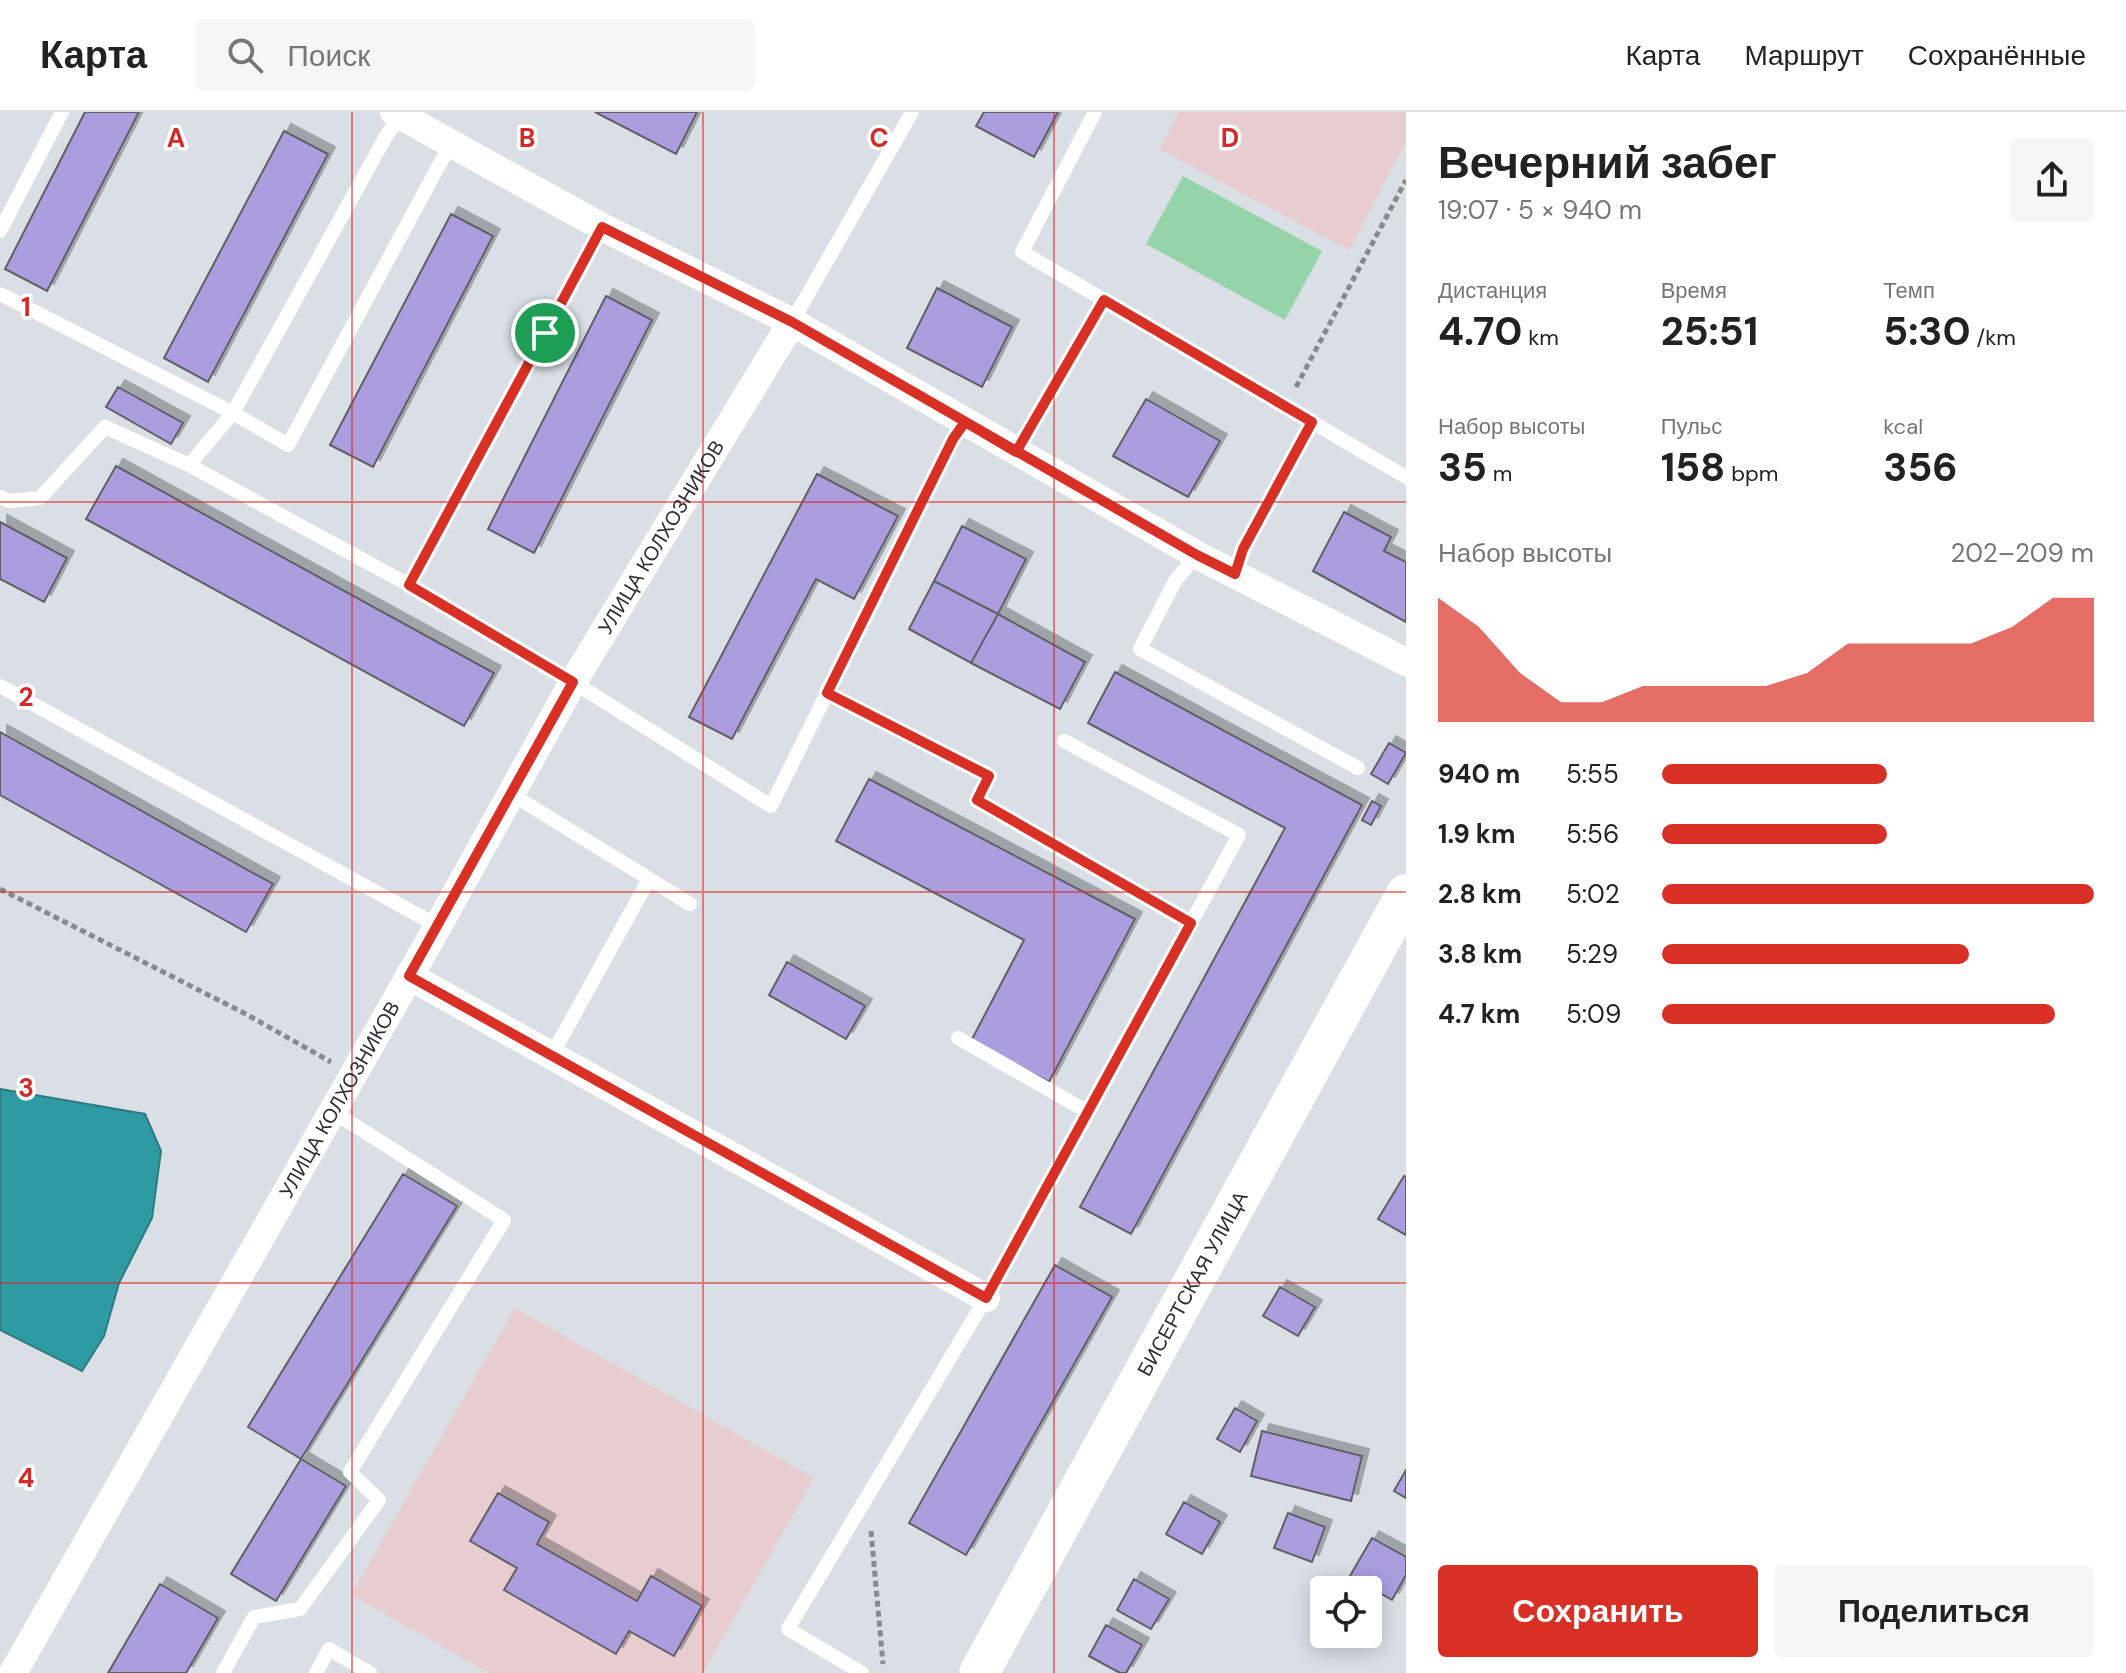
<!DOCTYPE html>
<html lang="ru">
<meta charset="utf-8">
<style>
:root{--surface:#fff;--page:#f6f6f6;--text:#222;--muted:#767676;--line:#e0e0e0;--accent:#d93025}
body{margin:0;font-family:"DM Sans",sans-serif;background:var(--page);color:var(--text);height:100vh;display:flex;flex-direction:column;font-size:30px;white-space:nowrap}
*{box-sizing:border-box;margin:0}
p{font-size:26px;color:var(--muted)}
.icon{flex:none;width:44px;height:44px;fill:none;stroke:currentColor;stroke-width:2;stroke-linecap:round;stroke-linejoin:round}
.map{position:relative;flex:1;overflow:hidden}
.sheet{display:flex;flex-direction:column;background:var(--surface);width:720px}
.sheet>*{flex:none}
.buttons{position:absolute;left:1310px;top:1464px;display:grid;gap:16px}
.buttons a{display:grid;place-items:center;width:72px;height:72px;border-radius:8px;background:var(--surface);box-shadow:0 4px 20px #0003;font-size:40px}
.pin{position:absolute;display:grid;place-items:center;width:68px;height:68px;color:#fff;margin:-34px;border:4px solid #fff;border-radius:50%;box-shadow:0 2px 8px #0007}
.round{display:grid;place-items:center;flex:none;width:84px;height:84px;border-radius:8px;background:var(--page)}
.overview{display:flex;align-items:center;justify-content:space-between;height:136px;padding:0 32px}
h1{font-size:44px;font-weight:700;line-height:60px}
.stats{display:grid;grid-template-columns:repeat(3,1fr);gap:12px;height:136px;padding:8px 32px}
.stats div{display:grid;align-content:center}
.stats b{font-size:40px;font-weight:700}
.stats small{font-size:22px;font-weight:400}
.stats p{font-size:22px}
.chart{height:224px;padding:16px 32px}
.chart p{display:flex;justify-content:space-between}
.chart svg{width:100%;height:144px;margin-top:8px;fill:var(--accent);opacity:.7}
.primary-button{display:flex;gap:16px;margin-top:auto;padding:16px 32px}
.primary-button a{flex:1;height:92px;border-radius:8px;background:var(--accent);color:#fff;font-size:32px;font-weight:700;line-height:92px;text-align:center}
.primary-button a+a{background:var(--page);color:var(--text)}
ul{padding:0 32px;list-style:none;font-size:26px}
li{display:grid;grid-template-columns:128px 96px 1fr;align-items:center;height:60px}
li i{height:20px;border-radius:10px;background:var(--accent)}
header{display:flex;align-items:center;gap:48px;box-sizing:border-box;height:112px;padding:0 40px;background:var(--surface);border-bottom:2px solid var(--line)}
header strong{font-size:38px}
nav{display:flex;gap:44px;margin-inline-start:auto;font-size:28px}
.search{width:560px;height:72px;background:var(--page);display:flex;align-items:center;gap:20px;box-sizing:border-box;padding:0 28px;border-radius:8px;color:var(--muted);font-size:30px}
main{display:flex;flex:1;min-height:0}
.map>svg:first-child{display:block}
.commercial{fill:#e7cdcf}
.green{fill:#95d4a9}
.water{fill:#2e9ba2;stroke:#2d7a80;stroke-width:2}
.building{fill:#ac9ddf;stroke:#615f66;stroke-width:2;filter:url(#shadow)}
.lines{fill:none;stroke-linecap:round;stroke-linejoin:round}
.path{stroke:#868a8f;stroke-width:5;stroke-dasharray:6 4;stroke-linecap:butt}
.service{stroke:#fff;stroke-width:14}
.minor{stroke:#fff;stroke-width:28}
.secondary{stroke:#fff;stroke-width:40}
.route-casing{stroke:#fff;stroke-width:16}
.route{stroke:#d93025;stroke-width:10}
.grid{fill:none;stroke:#d62828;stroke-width:2;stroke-opacity:0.55}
.labels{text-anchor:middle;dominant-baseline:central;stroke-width:7;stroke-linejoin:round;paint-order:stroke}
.street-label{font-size:20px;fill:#2c2e31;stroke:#fff}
.grid-label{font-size:26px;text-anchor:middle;font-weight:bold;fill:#d62828;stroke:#fff;stroke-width:7;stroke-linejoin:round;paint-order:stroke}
</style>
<header>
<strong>Карта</strong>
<div class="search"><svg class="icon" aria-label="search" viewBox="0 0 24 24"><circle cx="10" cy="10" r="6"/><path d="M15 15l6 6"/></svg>Поиск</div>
<nav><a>Карта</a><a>Маршрут</a><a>Сохранённые</a></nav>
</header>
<main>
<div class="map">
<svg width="1406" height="1561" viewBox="0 0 1406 1561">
<defs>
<filter id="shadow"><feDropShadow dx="7" dy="-7" stdDeviation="0" flood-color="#0004"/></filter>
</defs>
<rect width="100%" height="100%" fill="#d9dfe5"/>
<!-- commercial -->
<path class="commercial" d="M 1179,0 L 1406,0 L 1406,30 L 1349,138 L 1159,37 Z
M 515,1196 L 814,1366 L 703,1561 L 489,1561 L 351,1483 Z"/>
<!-- green -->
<path class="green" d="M 1183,64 L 1322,139 L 1285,208 L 1146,132 Z"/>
<!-- water -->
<path class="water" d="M 0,977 L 145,1002 L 161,1039 L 152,1106 L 119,1171 L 104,1224 L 82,1259 L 0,1218 Z"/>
<!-- building -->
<path class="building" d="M 85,0 L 139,0 L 47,179 L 5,157 Z
M 595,0 L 697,0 L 676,42 Z
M 984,0 L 1058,0 L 1034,45 L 976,14 Z
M 284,19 L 328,42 L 208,270 L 164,246 Z
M 451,102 L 493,124 L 373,355 L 330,333 Z
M 937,176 L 1012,215 L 982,275 L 907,236 Z
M 606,184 L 652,208 L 534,441 L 488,417 Z
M 118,275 L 183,311 L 171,332 L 106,295 Z
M 1146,287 L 1220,329 L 1188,385 L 1113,344 Z
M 116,354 L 494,561 L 464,614 L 86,407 Z
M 817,362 L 898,404 L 854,487 L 816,467 L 732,627 L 689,605 Z
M 1344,400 L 1391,425 L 1384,439 L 1406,450 L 1406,510 L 1313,459 Z
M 0,410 L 67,446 L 44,490 L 0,467 Z
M 962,414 L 1026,447 L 998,502 L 934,469 Z
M 934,469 L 998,502 L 971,551 L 909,517 Z
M 998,502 L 1085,550 L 1060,597 L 971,551 Z
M 1115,560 L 1362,693 L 1131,1122 L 1080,1095 L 1285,716 L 1088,611 Z
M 0,620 L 273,772 L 246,820 L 0,683 Z
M 1389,631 L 1406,641 L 1388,672 L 1371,662 Z
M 869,667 L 1135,807 L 1049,970 L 971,929 L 1024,828 L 836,729 Z
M 1372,689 L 1381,694 L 1371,713 L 1362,708 Z
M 787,850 L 865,894 L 846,927 L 769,883 Z
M 403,1062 L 457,1094 L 301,1347 L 248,1315 Z
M 1404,1064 L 1406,1065 L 1406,1123 L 1378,1107 Z
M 1055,1153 L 1112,1185 L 966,1443 L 909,1411 Z
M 1280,1175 L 1315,1195 L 1298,1224 L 1263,1204 Z
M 1235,1296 L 1257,1309 L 1240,1340 L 1217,1327 Z
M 1262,1319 L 1362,1344 L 1351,1389 L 1251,1364 Z
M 301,1347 L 346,1374 L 276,1489 L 231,1462 Z
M 1406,1358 L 1406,1386 L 1394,1379 Z
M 498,1381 L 549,1410 L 537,1432 L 637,1489 L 651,1464 L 702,1494 L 674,1544 L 629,1519 L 616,1542 L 504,1478 L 517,1456 L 470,1429 Z
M 1184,1390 L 1220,1410 L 1202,1442 L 1166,1422 Z
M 1288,1401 L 1325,1415 L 1312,1450 L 1274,1436 Z
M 1372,1426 L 1406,1445 L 1406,1463 L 1392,1488 L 1350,1464 Z
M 1134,1467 L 1169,1487 L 1151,1517 L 1117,1498 Z
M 160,1472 L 218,1506 L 186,1561 L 108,1561 Z
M 1106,1513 L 1142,1533 L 1126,1561 L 1120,1561 L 1089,1544 Z"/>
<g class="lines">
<!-- path -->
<path class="path" d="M 1296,275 L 1406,68
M 1029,314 L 1093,206
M 0,777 L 244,901 L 331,950
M 871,1419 L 883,1552"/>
<!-- service -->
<path class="service" d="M 1095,0 L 1022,140 L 1406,365
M 0,119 L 62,0
M 0,182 L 233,301 L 385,26 L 400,4
M 792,210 L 912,0
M 189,353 L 233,301 L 288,333 L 451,31
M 0,385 L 9,389 L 40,386 L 105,315 L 189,353 L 409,473 L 573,570 L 771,694 L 953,327 L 965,310
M 1197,443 L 1175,469 L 1140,537 L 1358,656
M 1235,462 L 1243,437 L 1312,310
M 409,473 L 602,115
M 0,574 L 438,814
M 827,581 L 989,664 L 977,688 L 1191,811
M 511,682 L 690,792
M 958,926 L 1088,1000
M 552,943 L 649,767
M 223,1561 L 254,1505 L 300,1497 L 379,1388 L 350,1360 L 504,1108 L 332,999
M 316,1561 L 329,1537 L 370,1561
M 862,1561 L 788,1517 L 986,1186 L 1239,723 L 1064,629"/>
<!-- minor -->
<g class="minor">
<path d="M 394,0 L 602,115 L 792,210 L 1197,443 L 1406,550"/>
<path d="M 409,864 L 986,1186"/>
<path id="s1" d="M 13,1561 L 438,814 L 573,570 L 792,210"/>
</g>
<!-- secondary -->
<path class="secondary" id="s2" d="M 979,1561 L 1406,782"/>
</g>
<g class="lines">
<!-- route casing -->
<g class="route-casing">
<path id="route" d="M 545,221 L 409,473 L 573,570 L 409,864 L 986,1186 L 1191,811 L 977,688 L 989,664 L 827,581 L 953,327 L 965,310 L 1016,340 L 1104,188 L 1312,310 L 1243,437 L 1235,462 L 1197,443 L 792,210 L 602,115 L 545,221"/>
</g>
<!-- route -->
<use href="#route" class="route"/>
</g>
<!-- grid -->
<path class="grid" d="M 352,0 L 352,1561M 703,0 L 703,1561M 1054,0 L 1054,1561M 0,390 L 1406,390M 0,780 L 1406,780M 0,1171 L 1406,1171"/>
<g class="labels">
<!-- street labels -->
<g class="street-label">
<text stroke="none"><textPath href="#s1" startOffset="1308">УЛИЦА КОЛХОЗНИКОВ</textPath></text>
<text stroke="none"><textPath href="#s1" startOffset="660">УЛИЦА КОЛХОЗНИКОВ</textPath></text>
<text stroke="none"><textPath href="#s2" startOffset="444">БИСЕРТСКАЯ УЛИЦА</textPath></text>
</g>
</g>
<g class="grid-label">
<text x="176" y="35">A</text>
<text x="527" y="35">B</text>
<text x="879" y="35">C</text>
<text x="1230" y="35">D</text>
<text x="26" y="204">1</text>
<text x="26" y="594">2</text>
<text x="26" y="985">3</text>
<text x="26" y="1375">4</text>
</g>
</svg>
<div class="buttons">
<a><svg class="icon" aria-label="locate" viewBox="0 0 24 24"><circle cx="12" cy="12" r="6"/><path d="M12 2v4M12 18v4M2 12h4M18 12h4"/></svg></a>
</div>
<div class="pin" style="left:545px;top:221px;background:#1e9e55"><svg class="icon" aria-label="arrive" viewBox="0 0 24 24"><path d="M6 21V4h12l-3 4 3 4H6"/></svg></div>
</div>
<section class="sheet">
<div class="overview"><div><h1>Вечерний забег</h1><p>19:07 · 5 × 940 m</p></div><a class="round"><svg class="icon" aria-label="share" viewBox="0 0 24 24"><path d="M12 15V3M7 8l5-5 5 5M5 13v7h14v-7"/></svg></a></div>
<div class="stats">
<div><p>Дистанция</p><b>4.70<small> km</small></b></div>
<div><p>Время</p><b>25:51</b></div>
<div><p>Темп</p><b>5:30<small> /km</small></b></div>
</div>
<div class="stats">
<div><p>Набор высоты</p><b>35<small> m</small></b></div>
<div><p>Пульс</p><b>158<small> bpm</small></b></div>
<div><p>kcal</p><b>356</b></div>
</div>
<div class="chart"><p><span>Набор высоты</span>202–209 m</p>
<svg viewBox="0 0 160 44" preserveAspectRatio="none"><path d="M0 44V6L10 15L20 29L30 38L40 38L50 33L60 33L70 33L80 33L90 29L100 20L110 20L120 20L130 20L140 15L150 6L160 6V44z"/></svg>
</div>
<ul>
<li><b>940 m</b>5:55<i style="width:52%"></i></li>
<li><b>1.9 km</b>5:56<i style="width:52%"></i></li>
<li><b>2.8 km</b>5:02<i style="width:100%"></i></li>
<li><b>3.8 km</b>5:29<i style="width:71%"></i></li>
<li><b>4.7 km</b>5:09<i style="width:91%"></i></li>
</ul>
<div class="primary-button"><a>Сохранить</a><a>Поделиться</a></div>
</section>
</main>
